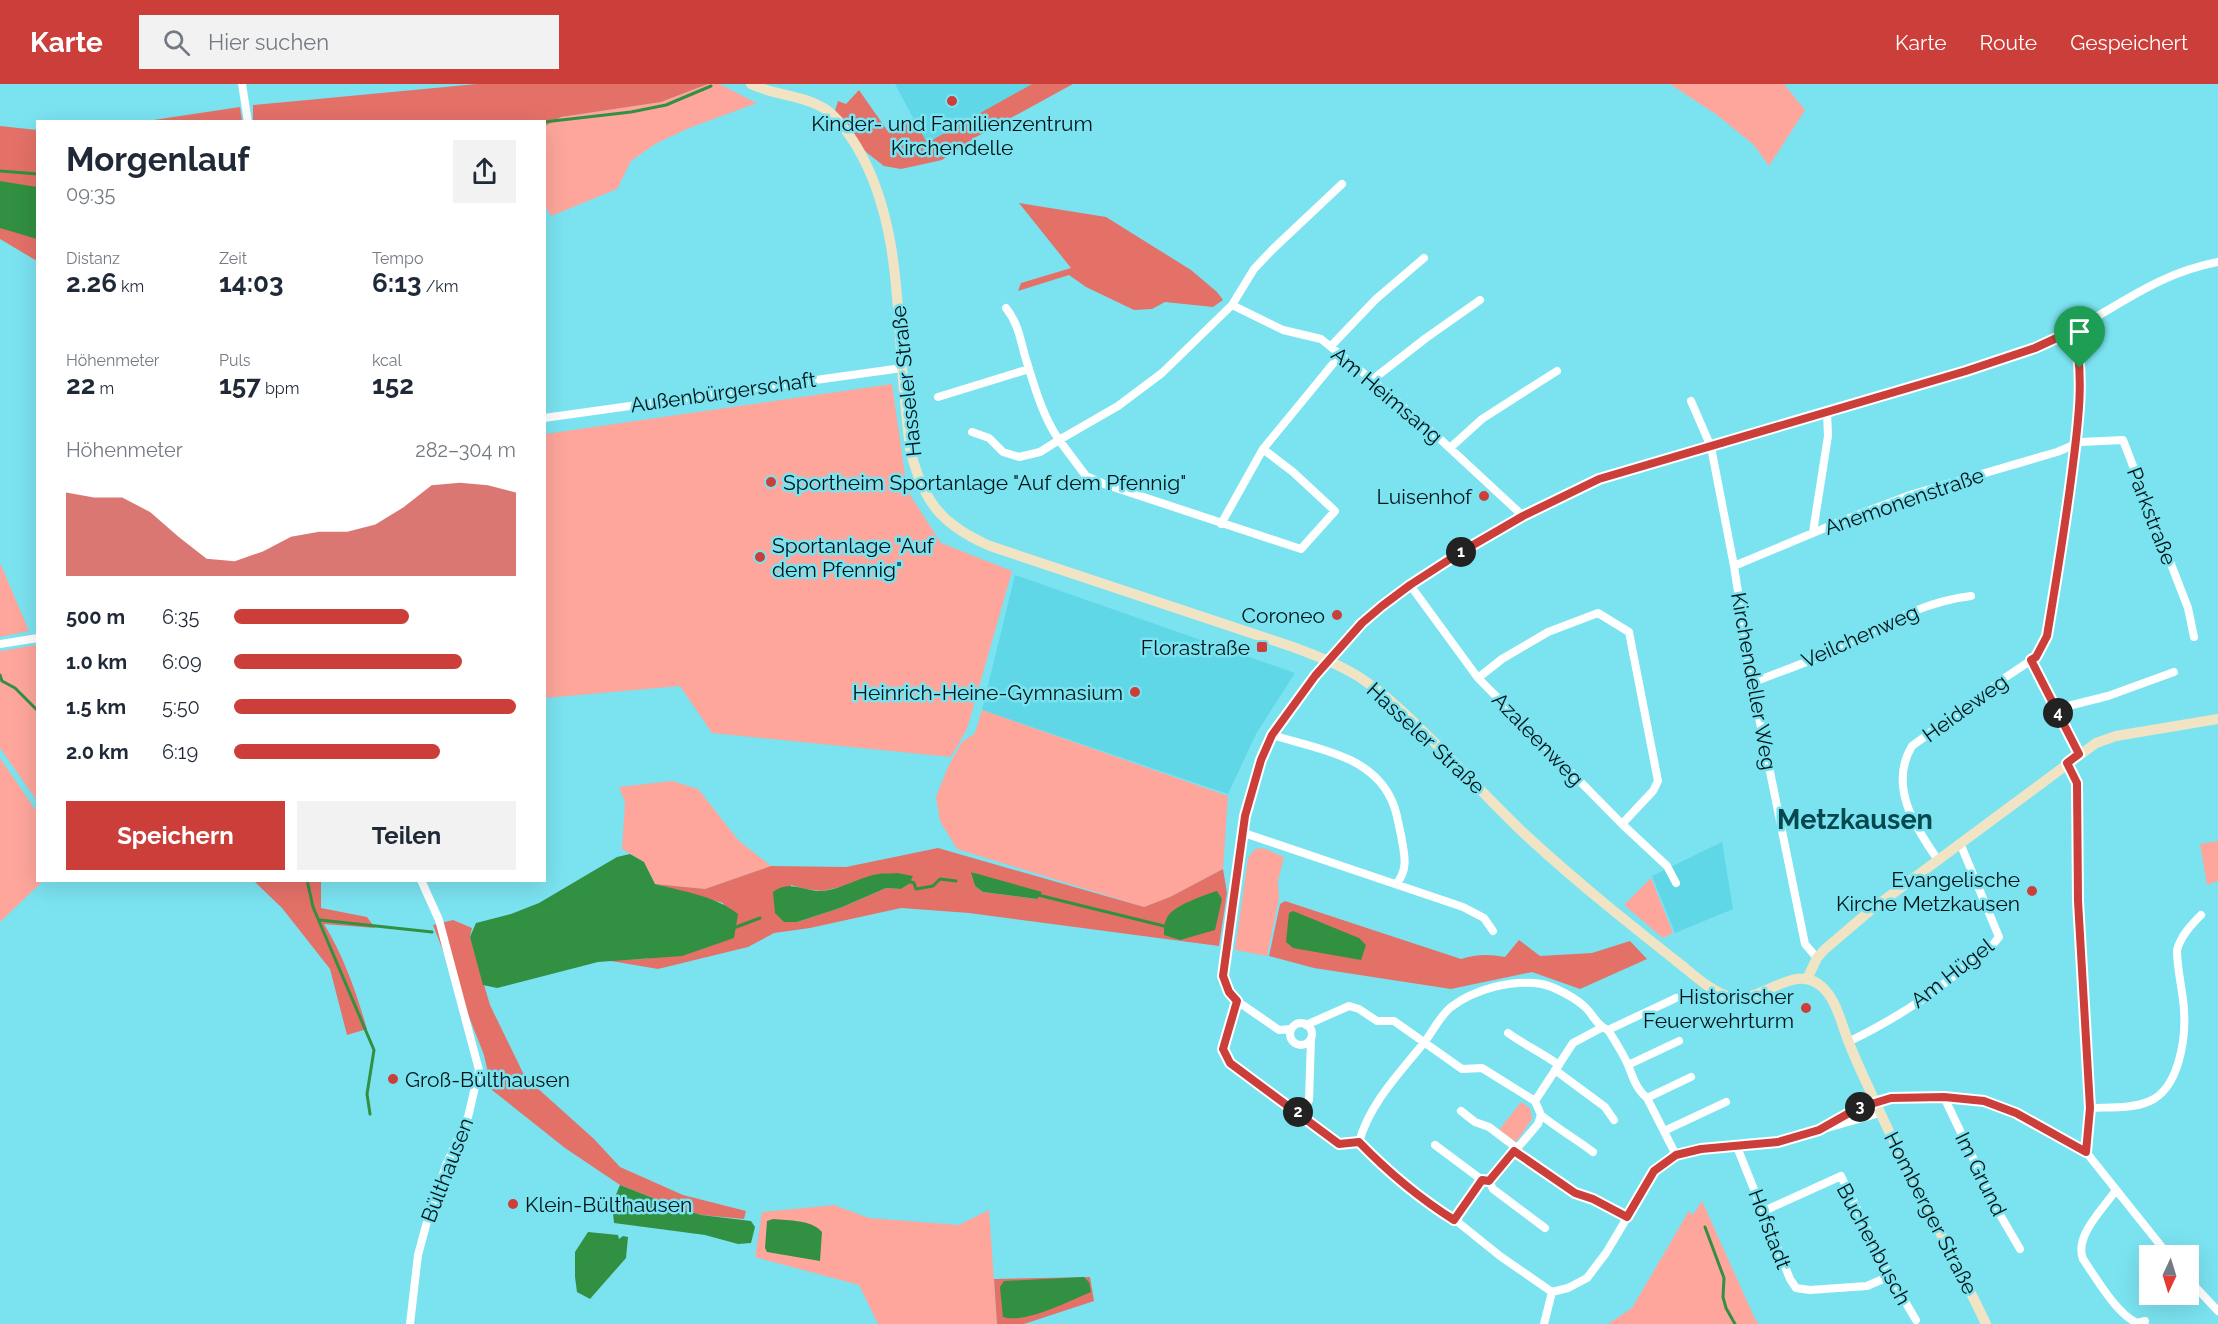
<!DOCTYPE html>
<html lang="de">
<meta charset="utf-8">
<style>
:root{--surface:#fff;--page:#f2f2f3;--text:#1f2937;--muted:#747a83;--accent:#cc3e39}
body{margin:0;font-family:Raleway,sans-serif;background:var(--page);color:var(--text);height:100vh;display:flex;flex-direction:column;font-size:22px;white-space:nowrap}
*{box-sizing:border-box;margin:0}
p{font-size:20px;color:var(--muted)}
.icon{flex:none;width:33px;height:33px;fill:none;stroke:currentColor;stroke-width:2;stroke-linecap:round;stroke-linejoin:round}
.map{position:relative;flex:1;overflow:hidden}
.drawer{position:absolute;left:36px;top:36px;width:510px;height:762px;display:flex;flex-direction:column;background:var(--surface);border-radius:0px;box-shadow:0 6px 24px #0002}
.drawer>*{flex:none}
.needle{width:39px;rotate:184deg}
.tools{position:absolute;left:2139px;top:1161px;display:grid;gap:12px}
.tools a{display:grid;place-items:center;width:60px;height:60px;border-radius:0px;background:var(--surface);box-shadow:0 6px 24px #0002;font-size:30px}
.pin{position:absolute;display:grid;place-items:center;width:51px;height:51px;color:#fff;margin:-62px -26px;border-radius:50% 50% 50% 0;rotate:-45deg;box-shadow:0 0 6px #0007}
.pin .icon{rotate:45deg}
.km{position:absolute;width:30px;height:30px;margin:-15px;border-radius:50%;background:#222;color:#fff;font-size:16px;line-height:30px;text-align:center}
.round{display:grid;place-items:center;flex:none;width:63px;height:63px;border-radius:0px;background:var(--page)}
.summary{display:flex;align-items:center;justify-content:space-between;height:102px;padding:0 30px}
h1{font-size:33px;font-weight:700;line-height:45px}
.stats{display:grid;grid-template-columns:repeat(3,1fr);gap:9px;height:102px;padding:6px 30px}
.stats div{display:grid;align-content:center}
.stats b{font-size:26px;font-weight:700}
.stats small{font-size:16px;font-weight:400}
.stats p{font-size:16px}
.chart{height:168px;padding:12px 30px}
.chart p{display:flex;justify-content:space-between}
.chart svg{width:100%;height:108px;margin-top:6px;fill:var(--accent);opacity:.7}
.action{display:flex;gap:12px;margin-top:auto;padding:12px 30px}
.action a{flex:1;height:69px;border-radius:0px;background:var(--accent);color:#fff;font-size:24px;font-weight:700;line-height:69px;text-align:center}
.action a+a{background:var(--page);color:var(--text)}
ul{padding:0 30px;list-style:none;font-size:20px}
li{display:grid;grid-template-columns:96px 72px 1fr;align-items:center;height:45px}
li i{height:15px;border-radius:8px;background:var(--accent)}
header{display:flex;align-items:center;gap:36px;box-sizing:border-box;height:84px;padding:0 30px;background:var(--accent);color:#fff}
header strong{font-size:28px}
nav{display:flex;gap:33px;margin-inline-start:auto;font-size:21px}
.search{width:420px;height:54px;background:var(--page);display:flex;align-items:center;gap:15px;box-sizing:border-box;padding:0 21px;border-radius:0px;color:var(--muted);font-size:22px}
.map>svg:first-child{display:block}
.built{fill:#5fd7e6}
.green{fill:#fea69c}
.forest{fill:#e47168;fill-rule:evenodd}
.water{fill:#319042}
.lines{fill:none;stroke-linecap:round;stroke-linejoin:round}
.stream{stroke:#319042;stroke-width:3}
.street{stroke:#fff;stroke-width:8}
.secondary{stroke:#f1e4c4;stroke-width:10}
.route-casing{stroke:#fff;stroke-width:12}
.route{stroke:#cc3e39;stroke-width:8}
.poi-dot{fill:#cc3e39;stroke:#7be3f0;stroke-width:2}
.labels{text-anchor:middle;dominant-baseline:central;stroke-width:5;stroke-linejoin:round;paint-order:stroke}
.poi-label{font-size:21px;fill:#011518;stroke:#7be3f0;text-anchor:end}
.street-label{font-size:21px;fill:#011518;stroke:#7be3f0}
.district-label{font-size:27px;font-weight:bold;fill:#07474e;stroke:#7be3f0}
</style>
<header>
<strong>Karte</strong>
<div class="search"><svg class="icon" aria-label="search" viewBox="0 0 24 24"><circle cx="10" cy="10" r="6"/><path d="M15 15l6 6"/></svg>Hier suchen</div>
<nav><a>Karte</a><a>Route</a><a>Gespeichert</a></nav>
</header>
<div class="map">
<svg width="2218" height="1240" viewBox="0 0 2218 1240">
<rect width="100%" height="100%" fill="#7be3f0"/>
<!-- built -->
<path class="built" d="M 895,0 L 1032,0 L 927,60 Z
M 1015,491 L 1295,589 L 1256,650 L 1228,710 L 982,626 Z
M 1722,758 L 1733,825 L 1675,849 L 1652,792 Z"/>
<!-- green -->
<path class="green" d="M 708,0 L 719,0 L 757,19 L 689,44 L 655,60 L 631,77 L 617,105 L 551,132 L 545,122 L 545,42 L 561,33 L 661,18 Z
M 1670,0 L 1784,0 L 1805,26 L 1769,82 L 1754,61 L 1717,31 Z
M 892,300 L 907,406 L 941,459 L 1012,487 L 967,645 L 951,673 L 712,649 L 680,602 L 545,614 L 545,350 Z
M 0,479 L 29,547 L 0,553 Z
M 37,561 L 38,561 L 37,717 L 0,664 L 0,567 Z
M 982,626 L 1228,712 L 1223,785 L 1170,813 L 1144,823 L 957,765 L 940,737 L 936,713 L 948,683 L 962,658 L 975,649 Z
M 0,674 L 37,728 L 38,796 L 43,797 L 0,838 Z
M 672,697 L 698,705 L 739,757 L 771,782 L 705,805 L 655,800 L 644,778 L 622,765 L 625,718 L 619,703 Z
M 2218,757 L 2218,797 L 2207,801 L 2200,760 Z
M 1263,764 L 1284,773 L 1278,797 L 1279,814 L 1267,872 L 1235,866 L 1248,774 L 1255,765 Z
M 1651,794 L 1673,849 L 1663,854 L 1624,821 Z
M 1521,1018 L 1530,1024 L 1532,1035 L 1516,1058 L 1499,1046 Z
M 1702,1117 L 1755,1235 L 1759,1240 L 1608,1240 L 1632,1224 L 1689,1127 L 1693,1131 Z
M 834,1121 L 869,1134 L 959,1141 L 989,1126 L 997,1240 L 878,1240 L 859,1201 L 755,1173 L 762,1128 Z"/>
<!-- forest -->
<path class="forest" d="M 477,0 L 708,0 L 661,18 L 561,33 L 545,42 L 544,38 L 253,37 L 253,21 Z
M 1032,0 L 1073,0 L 976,53 L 942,76 L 901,85 L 884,82 L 866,68 L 835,27 L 838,17 L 846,20 L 859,6 L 889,49 L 914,35 L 927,59 Z
M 240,23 L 242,37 L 147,37 Z
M 0,42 L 37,46 L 37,177 L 0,155 Z
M 1019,119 L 1106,133 L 1191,186 L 1217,208 L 1223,216 L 1213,223 L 1165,218 L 1152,225 L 1134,226 L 1086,203 L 1069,191 L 1018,207 L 1021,199 L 1071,184 Z
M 938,764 L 1144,823 L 1170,813 L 1223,785 L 1227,809 L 1219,862 L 969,829 L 901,824 L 810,844 L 774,849 L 748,863 L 658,885 L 605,876 L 645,875 L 734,854 L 723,819 L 655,800 L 705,805 L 771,782 L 846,783 ZM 972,788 L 1037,815 L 983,808 L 975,802 ZM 909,800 L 901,805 L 886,804 L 840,824 L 797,838 L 791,801 L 805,805 L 822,807 L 845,802 Z
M 254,797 L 321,797 L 321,824 L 367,833 L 375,844 L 324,840 C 344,873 356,908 367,945 L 347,951 L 330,885 L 282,824 Z
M 1285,817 L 1461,875 C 1476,870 1490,870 1505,873 L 1519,856 L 1540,872 L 1592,869 L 1630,857 L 1647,875 L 1580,905 L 1532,888 L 1451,905 L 1314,884 L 1269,872 L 1280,820 Z
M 453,836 L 472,844 L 470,853 L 490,921 L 525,993 L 594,1055 L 620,1083 L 683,1111 L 746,1127 L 744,1135 L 701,1131 L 673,1122 L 620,1101 L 565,1064 L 492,1006 L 484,971 L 433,841 Z
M 1090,1193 L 1094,1217 L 1024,1240 L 997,1240 L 994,1195 Z"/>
<!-- water -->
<path class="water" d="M 0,97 L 37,103 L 37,155 L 0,144 Z
M 630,770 L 644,778 L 655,800 C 685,808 713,811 738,830 L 734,854 L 682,872 L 598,878 L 497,904 L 483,901 L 470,853 L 476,839 L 511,830 L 539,819 L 617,773 Z
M 971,788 L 1042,808 L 1037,815 L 983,808 L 975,802 Z
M 897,789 L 913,792 L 909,800 L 901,805 L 886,804 L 840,824 L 797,838 L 784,838 L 775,829 L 773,808 C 790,795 804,808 823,807 C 842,805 859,793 878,790 C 884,789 891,790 897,789 Z
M 1217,807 L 1222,815 L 1215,846 L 1180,856 L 1164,851 C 1164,845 1164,838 1168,832 C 1175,821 1205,811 1217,807 Z
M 1293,827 L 1359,854 L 1366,861 L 1361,876 L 1293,864 L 1286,858 L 1289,829 Z
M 620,1101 L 673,1122 L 701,1131 L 751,1137 L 755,1143 L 751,1159 L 738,1160 L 705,1151 L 614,1139 L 612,1120 Z
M 773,1135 C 789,1137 811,1135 822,1148 L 820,1177 L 767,1168 L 765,1164 L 767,1137 Z
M 588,1148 L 618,1151 L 619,1155 L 623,1152 L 628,1153 L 626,1174 L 590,1215 L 577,1208 L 575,1193 L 575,1168 Z
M 1084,1193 L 1089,1198 L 1091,1208 C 1069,1217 1025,1240 1003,1233 L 1000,1203 L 1004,1197 Z"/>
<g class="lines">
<!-- stream -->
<path class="stream" d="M 544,38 L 631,28 L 666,21 L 711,2
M 0,87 L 38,90
M 0,591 L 2,597 L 15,604 L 38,627
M 307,796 L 313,823 L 374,966 L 367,1010 L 370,1030
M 907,797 L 914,799 L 916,805 L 933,802 L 940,795 L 956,797
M 1038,811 L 1164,842
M 320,836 L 432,848
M 731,845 L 760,834
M 1705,1143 L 1724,1194 L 1723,1213 L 1726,1224 L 1735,1240"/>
<!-- street -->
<path class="street" d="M 242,0 L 248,38
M 1232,221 L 1283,246 L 1321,255 L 1372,296 L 1440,355 L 1523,432
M 1006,224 C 1018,239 1020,254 1025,272 C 1034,301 1042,331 1059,356 L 1118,322 L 1162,289 L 1232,221 L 1254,185 L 1273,165 L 1342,100
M 1331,262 L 1376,215 L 1424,174
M 1372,296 L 1426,254 L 1480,216
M 938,313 L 1029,285
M 1691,317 L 1711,363 L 1734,482 L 1752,599 L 1805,860 L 1817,874
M 544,334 L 902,284
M 972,348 L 989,354 L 1003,368 L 1019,373 L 1040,368 L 1059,356 L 1086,392 L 1104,400 L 1301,465 L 1335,427 L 1293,388 L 1263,365 L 1221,440
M 1450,364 L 1482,335 L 1557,287
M 1263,365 L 1341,270
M 1813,448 L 1828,352 L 1827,328
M 1734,482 L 1844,436 L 1913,410 L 2057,368 L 2081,358 L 2123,356 L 2188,524 L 2194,553
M 1410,501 L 1478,594 L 1622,740 L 1667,782 L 1676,799
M 0,560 L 38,554
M 2031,576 L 2079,670
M 1478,594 L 1502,575 L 1548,548 L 1598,529 L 1629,548 L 1658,697 L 1653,707 L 1622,740
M 1752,599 C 1776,589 1801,581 1825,570 C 1872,548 1918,518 1971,512
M 2056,625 L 2108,612 L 2174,588
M 1272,651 C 1314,664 1371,671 1391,715 C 1397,726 1398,739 1401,751 C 1404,769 1409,784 1397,799
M 2067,679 L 2077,699 L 2078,817 L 2090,1024 L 2086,1068
M 1244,749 L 1463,823 L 1484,834 L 1493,847
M 1938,776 C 1915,743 1888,702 1912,662 L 2006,593 L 2036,573 L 2047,552 C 2056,498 2065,443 2072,388 C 2078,341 2085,292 2074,246
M 1237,917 L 1223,965 L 1230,979 L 1339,1060 L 1359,1058
M1290 950a11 11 0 1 1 22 0a11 11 0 1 1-22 0Z
M 1306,941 L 1349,922 L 1359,925 L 1377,937 L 1394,937 L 1462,985 L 1482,984 L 1535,1017
M 1291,945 L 1279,946 L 1237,917 L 1229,908 L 1223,892 L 1245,732 L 1261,676 L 1272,651 L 1288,627 L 1354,547 L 1382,522 L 1461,468 L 1523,432 L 1599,395 L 2002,276 C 2026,267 2050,258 2073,246 C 2123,219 2160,189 2218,178
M 1608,946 L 1676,914
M 1508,949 C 1525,961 1542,969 1559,981
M 1848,958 C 1890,938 1929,913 1965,883 C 1978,873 1990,866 1999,853 L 1960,759
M 1628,981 L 1679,957
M 1555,986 L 1605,1023 L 1614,1036
M 1944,1013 L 1999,1129 L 2020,1165
M 1647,1014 L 1691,993
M 2090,1024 C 2109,1023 2132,1025 2150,1017 C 2179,1004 2186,955 2184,926 C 2183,906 2177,887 2177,866 C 2181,852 2190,842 2201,831
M 1461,1027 L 1475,1038 L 1489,1043 L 1518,1065
M 1301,1030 L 1309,1016 L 1311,955
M 1541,1031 C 1558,1045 1576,1055 1593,1068
M 1828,1041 L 1858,1024 L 1891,1014 L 1966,1015 L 1984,1016 L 2000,1022 L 2086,1068 L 2169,1172
M 1664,1047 L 1726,1018
M 1435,1061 L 1482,1096
M 1737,1063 L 1790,1195 L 1796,1204 L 1810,1206 L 1867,1202 L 1890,1192
M 1514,1067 L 1575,1109 L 1593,1115 L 1627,1133
M 1489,1097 L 1493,1105 L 1545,1144
M 2116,1106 C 2103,1125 2074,1152 2083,1175 C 2096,1194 2116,1229 2137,1239 L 2145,1237
M 1764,1127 L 1841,1092 L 1890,1192 L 1916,1236
M 1454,1135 L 1482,1096 L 1489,1097 L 1538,1040 L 1541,1031 L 1535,1017 L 1573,959 L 1601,944
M 2188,1195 L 2218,1227
M 1552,1208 L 1500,1172 L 1454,1135 L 1425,1118 L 1380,1079 L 1359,1058 C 1370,1018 1401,988 1426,956 C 1434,945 1441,931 1451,923 C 1475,905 1512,895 1542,900 C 1555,903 1576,914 1586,924 C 1594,932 1597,942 1608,946 C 1615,957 1623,969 1628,981 C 1633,993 1636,1005 1647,1014 L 1676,1071
M 410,1240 L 418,1171 L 428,1134 L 446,1081 L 468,1033 L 479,986 L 439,836 L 421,796
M 1544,1240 L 1552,1208 L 1568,1204 L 1587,1194 L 1606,1169 L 1655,1087 L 1676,1071 L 1701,1065 L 1778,1058 L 1880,1029"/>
<!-- secondary -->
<path class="secondary" d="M 751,0 C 775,12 806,11 828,27 C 840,36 849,50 857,63 C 896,129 897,209 902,283 C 904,311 907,338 910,365 C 923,417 940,440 990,462 L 1293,563 C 1320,573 1349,584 1372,602 C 1393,617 1412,636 1430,654 C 1463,687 1495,722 1529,754 C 1579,800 1632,842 1685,884 C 1698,895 1717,911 1734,914 C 1763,918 1799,874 1826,907 C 1838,921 1842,942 1849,959 C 1858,982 1869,1004 1879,1026 C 1912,1098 1952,1168 1986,1240
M 1807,895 L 1817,874 L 1824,866 L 1872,825 L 2096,659 L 2116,652 L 2218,635"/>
</g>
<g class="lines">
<!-- route casing -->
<g class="route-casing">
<path id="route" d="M 2074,246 C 2085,292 2078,341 2072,388 C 2065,443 2056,498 2047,552 L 2036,573 L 2031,576 L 2079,670 L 2067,679 L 2077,699 L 2078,817 L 2090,1024 L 2086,1068 L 2016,1029 L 1984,1017 L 1944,1013 L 1891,1014 L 1858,1024 L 1819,1046 L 1778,1058 L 1701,1065 L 1676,1071 L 1654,1087 L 1627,1133 L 1593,1115 L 1575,1109 L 1514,1067 L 1489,1097 L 1482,1096 L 1454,1136 C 1419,1114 1388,1088 1359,1058 L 1339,1060 L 1230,979 L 1223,965 L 1237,917 L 1229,908 L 1223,892 L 1245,732 L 1261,676 L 1272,651 L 1315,592 L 1362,539 L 1382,522 L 1410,501 L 1461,468 L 1523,432 L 1599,395 L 1966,287 L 2035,264 Z"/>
</g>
<!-- route -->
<use href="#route" class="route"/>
</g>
<!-- markers -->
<g class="poi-dot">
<circle cx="952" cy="17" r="6"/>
<circle cx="771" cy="398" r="6"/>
<circle cx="1484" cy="412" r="6"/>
<circle cx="760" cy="473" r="6"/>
<circle cx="1337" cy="531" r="6"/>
<rect x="1256" y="557" width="12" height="12" rx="3"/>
<circle cx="1135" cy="608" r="6"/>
<circle cx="2032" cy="807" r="6"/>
<circle cx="1806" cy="924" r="6"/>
<circle cx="393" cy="995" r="6"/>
<circle cx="513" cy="1120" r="6"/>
</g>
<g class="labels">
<!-- poi labels -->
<g class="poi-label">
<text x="952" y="39" text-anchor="middle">Kinder- und Familienzentrum<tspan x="952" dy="24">Kirchendelle</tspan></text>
<text x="783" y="398" text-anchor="start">Sportheim Sportanlage "Auf dem Pfennig"</text>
<text x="1472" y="412">Luisenhof</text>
<text x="772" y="461" text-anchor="start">Sportanlage "Auf<tspan x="772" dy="24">dem Pfennig"</tspan></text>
<text x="1325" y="531">Coroneo</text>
<text x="1250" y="563">Florastraße</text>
<text x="1123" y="608">Heinrich-Heine-Gymnasium</text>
<text x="2020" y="795">Evangelische<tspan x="2020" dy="24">Kirche Metzkausen</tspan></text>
<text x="1794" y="912">Historischer<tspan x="1794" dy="24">Feuerwehrturm</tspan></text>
<text x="405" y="995" text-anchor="start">Groß-Bülthausen</text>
<text x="525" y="1120" text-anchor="start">Klein-Bülthausen</text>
</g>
<!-- street labels -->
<g class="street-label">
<text transform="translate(906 297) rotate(-96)">Hasseler Straße</text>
<text transform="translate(723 308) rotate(-8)">Außenbürgerschaft</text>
<text transform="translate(1387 311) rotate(40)">Am Heimsang</text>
<text transform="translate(1904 417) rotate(-19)">Anemonenstraße</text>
<text transform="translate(2152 432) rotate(69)">Parkstraße</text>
<text transform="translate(1860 552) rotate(-24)">Veilchenweg</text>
<text transform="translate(1754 597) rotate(80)">Kirchendeller Weg</text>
<text transform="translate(1965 624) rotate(-36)">Heideweg</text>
<text transform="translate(1426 654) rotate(43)">Hasseler Straße</text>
<text transform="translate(1538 655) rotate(46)">Azaleenweg</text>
<text transform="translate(1952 889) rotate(-38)">Am Hügel</text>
<text transform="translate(447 1086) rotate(-69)">Bülthausen</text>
<text transform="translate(1981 1090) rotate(64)">Im Grund</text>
<text transform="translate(1931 1129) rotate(63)">Homberger Straße</text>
<text transform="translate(1770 1145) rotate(69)">Hofstadt</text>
<text transform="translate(1874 1160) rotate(62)">Buchenbusch</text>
</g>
<!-- district labels -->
<g class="district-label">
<text x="1855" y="735">Metzkausen</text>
</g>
</g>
</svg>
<div class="tools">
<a><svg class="needle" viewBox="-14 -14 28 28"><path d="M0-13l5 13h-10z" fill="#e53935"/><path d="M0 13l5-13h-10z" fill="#747a83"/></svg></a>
</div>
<div class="pin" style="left:2080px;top:284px;background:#1e9e55"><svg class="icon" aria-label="arrive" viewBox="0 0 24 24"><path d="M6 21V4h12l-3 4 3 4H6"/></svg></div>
<b class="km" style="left:1461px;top:468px">1</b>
<b class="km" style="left:1298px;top:1028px">2</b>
<b class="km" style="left:1860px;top:1023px">3</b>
<b class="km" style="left:2058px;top:629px">4</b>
<section class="drawer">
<div class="summary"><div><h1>Morgenlauf</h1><p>09:35</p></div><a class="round"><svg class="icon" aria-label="share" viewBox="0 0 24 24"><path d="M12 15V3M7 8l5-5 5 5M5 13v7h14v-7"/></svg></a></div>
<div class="stats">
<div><p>Distanz</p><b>2.26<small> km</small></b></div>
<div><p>Zeit</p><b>14:03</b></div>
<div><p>Tempo</p><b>6:13<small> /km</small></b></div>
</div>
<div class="stats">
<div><p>Höhenmeter</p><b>22<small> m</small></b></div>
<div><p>Puls</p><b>157<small> bpm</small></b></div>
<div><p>kcal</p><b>152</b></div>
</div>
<div class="chart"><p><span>Höhenmeter</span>282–304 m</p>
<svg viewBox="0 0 160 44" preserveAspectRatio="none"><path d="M0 44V10L10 12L20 12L30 18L40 28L50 37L60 38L70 34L80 28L90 26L100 26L110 23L120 16L130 7L140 6L150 7L160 10V44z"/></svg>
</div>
<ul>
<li><b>500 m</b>6:35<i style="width:62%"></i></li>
<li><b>1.0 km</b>6:09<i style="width:81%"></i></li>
<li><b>1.5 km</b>5:50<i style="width:100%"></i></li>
<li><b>2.0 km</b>6:19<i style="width:73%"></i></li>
</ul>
<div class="action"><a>Speichern</a><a>Teilen</a></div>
</section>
</div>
